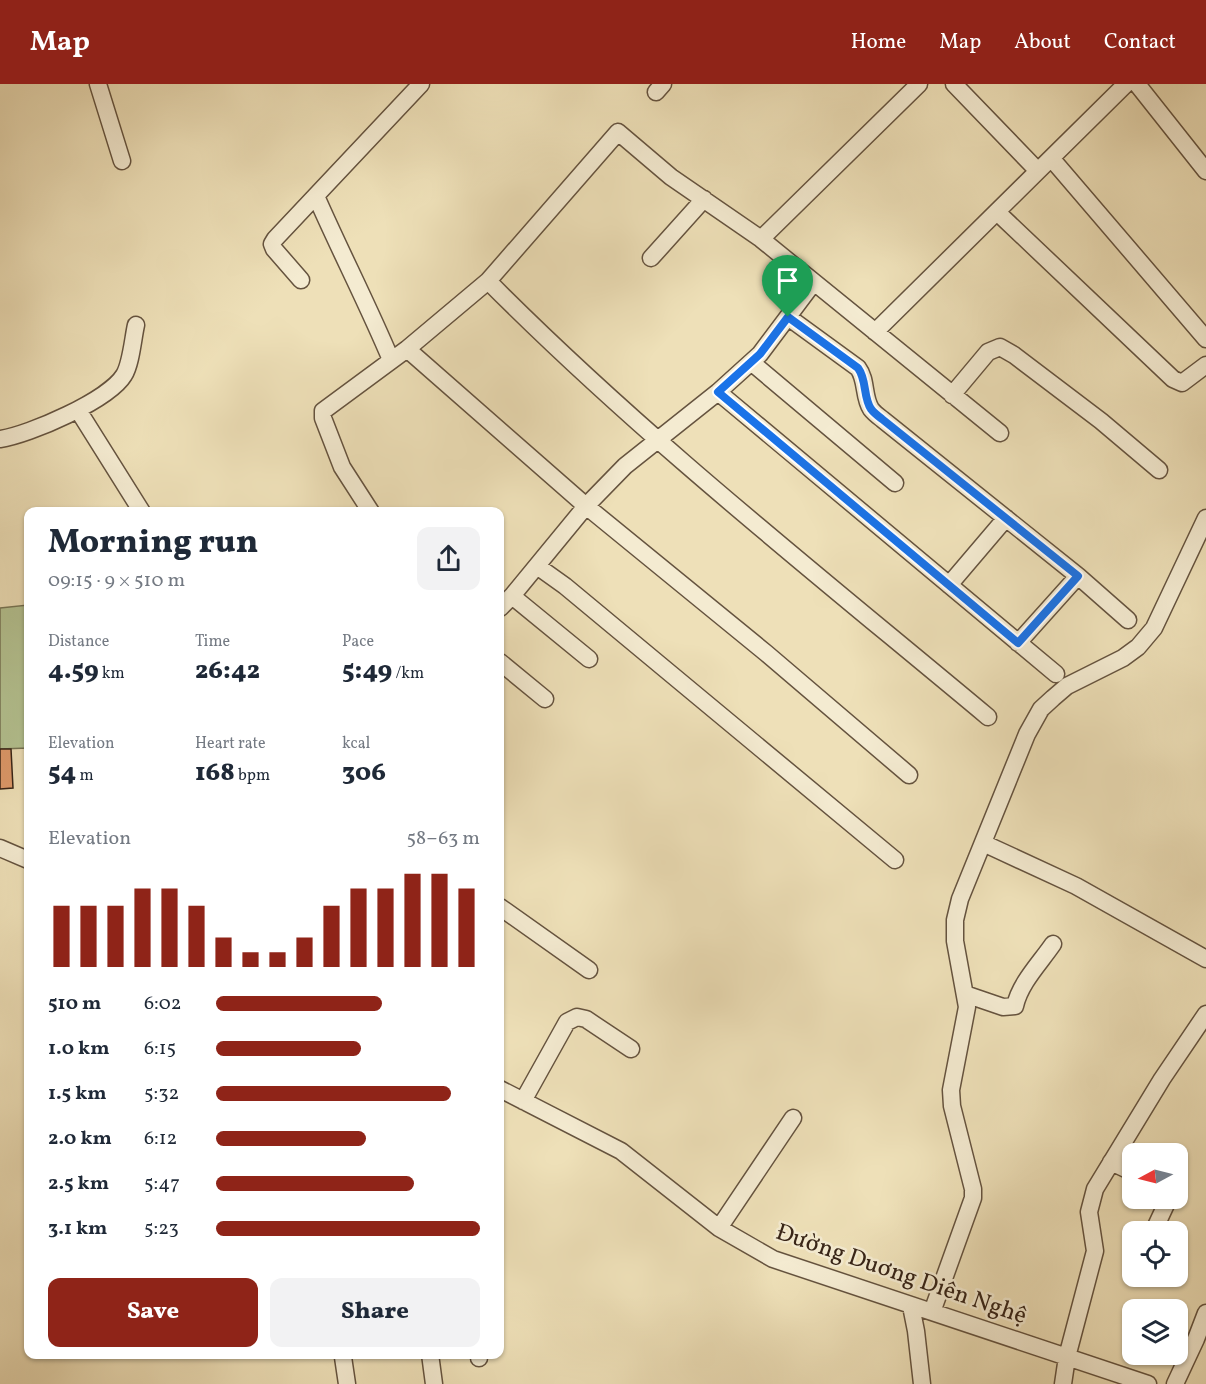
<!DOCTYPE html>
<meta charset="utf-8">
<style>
:root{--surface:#fff;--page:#f2f2f3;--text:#1f2937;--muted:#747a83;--accent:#8f2418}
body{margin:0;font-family:Vollkorn,serif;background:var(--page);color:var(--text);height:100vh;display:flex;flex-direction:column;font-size:22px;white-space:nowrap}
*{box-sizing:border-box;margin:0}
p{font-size:20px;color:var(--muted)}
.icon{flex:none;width:33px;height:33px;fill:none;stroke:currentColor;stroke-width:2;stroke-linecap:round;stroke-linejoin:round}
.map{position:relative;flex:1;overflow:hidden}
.side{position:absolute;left:24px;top:423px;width:480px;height:852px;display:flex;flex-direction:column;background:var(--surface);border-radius:12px;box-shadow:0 2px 4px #0004}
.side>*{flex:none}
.needle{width:39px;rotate:263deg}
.fabs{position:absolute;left:1122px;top:1059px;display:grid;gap:12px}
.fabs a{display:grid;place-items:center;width:66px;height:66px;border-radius:12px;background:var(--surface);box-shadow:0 2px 4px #0004;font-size:30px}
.pin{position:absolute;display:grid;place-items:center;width:51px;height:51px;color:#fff;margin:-62px -26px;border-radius:50% 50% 50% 0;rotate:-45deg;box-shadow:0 0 6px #0007}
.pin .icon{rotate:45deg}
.round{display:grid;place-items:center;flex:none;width:63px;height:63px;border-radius:12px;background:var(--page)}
.summary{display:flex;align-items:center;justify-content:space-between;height:102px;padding:0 24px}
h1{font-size:33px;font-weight:800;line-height:45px}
.stats{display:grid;grid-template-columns:repeat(3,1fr);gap:9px;height:102px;padding:6px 24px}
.stats div{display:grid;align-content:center}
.stats b{font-size:26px;font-weight:800}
.stats small{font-size:16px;font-weight:400}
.stats p{font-size:16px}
.chart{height:168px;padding:12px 24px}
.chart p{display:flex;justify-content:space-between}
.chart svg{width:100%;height:108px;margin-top:6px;stroke:var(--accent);stroke-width:6}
.primary-button{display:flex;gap:12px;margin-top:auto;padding:12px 24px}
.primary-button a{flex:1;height:69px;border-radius:12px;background:var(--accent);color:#fff;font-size:24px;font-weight:800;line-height:69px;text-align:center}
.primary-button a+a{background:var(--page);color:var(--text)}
ul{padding:0 24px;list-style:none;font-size:20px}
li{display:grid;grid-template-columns:96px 72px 1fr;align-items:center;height:45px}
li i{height:15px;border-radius:8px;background:var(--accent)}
header{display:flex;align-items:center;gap:36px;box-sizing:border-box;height:84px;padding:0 30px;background:var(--accent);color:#fff}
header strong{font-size:28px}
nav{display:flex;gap:33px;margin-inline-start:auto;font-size:21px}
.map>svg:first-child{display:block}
.green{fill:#b4c392;stroke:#767454;stroke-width:1.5}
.building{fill:#de9a6b;stroke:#372417;stroke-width:1.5}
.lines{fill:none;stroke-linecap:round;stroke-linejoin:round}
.minor-casing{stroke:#65533f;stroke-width:19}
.minor{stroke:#f4ebd1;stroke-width:16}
.route-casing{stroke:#fff;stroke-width:12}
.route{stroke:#1a73e8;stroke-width:8}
.labels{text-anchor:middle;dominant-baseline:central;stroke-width:5;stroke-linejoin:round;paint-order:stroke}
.street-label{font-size:24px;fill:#372417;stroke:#f4ebd1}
</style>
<header>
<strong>Map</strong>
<nav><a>Home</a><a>Map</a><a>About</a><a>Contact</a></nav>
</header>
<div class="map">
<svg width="1206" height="1300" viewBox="0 0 1206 1300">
<rect width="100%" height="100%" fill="#eee0b8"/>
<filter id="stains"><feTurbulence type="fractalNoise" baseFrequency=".00333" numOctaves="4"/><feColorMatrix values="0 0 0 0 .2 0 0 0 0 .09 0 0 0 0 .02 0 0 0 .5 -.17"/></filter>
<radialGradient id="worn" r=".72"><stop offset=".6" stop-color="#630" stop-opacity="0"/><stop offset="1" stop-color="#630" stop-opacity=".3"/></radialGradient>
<!-- green -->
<path class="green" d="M 28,521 L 28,664 L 0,665 L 0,524 Z"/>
<!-- building -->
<path class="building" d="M 0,665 L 11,665 L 13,704 L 0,705 Z"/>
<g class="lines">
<!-- minor casing -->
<g class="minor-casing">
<path id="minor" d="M 98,0 L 122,77
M 919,0 L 761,155 L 1000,349
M 954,0 L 1038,87
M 1137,0 L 1206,87
M 656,8 L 663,0
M 1051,74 L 1206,255
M 316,112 C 340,167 368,221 391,276
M 997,128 L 1173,295 L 1182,299 L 1206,281
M 651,174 L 704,115
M 301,196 L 274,165 L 272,160 L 275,155 L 421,0
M 488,197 C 644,354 818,491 988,633
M 788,233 L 858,284 C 867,296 863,313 871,325 C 874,329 878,332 882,335 L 1078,492 L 1128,536
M 875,248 L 1126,0
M 407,265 L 586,422 L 766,569 L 909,691
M 751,278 L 895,399
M 718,308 L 1056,590
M 952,311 L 988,268 L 1000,263 L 1014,271 L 1101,337 L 1159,386
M 78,326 L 142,428
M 0,355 C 29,351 109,316 124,291 C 131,280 133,254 136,241
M 371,428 L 342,383 L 323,334 L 323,327 L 407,265 L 488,197 L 618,48 L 671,93 L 761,155
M 537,482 L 565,502 L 895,776
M 949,501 L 1006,434
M 512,512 L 589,575
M 500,524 L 512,512 L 586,422 L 625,382 L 718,308 L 760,270 L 814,198
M 1018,559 L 1078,492
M 500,578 L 545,615
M 983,759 L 1076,802 L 1206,875
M 0,764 L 28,776
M 500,823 L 589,886
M 965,910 L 1003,923 L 1015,922 C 1020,899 1040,879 1053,860
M 500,1005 L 621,1067 L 719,1144 L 773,1175 L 1148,1300
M 523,1017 L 567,938 L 577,933 L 586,935 L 631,965
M 1111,1078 L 1132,1088
M 1156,1142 L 1169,1114
M 719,1144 L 793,1034
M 911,1222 L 916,1247 L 922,1300
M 932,1228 L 973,1114 L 973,1105 L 952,1022 L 951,1006 L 967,923 L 955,857 L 955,836 L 960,815 L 1027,650 L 1041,625 L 1053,614 L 1067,602 L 1123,574 L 1138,563 L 1154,544 L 1206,434
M 430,1270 L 434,1300
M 479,1270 L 479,1274
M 343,1273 L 347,1300
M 1063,1300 L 1067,1273 L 1095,1167 L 1089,1128 L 1095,1105 L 1162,995 L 1206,930
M 1175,1300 L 1196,1255 L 1206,1229"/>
</g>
<!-- minor -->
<use href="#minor" class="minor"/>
</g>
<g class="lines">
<!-- route casing -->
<g class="route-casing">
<path id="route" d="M 788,233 L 858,284 C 867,296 863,313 871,325 C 874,329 878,332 882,335 L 1078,492 L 1018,559 L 718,308 L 760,270 Z"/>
</g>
<!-- route -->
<use href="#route" class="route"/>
</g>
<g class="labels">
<!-- street labels -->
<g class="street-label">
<text transform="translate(901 1191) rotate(19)">Đường Duơng Diên Nghệ</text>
</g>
</g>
<rect width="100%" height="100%" filter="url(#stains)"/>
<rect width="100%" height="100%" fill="url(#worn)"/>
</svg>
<div class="fabs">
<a><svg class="needle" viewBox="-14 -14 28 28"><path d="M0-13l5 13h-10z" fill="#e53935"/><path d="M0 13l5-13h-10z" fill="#747a83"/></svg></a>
<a><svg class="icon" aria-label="locate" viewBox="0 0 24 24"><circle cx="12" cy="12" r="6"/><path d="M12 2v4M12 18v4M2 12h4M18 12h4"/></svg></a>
<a><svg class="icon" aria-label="layers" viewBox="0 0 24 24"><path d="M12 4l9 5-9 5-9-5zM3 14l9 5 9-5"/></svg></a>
</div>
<div class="pin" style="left:788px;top:233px;background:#1e9e55"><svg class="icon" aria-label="arrive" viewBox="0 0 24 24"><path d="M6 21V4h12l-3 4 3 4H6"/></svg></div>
<section class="side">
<div class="summary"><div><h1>Morning run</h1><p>09:15 · 9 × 510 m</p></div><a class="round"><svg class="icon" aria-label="share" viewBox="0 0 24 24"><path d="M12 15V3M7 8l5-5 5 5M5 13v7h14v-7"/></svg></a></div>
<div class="stats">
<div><p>Distance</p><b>4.59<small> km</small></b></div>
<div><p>Time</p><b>26:42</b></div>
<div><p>Pace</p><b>5:49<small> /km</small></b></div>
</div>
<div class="stats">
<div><p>Elevation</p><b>54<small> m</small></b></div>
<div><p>Heart rate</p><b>168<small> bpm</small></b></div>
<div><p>kcal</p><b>306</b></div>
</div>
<div class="chart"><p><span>Elevation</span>58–63 m</p>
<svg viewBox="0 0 160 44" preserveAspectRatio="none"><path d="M5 44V19M15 44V19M25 44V19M35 44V12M45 44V12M55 44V19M65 44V32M75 44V38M85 44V38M95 44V32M105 44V19M115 44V12M125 44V12M135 44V6M145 44V6M155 44V12"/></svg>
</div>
<ul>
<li><b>510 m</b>6:02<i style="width:63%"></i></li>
<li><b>1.0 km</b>6:15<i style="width:55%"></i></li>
<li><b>1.5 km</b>5:32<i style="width:89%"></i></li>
<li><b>2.0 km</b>6:12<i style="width:57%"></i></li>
<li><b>2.5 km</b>5:47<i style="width:75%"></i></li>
<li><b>3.1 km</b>5:23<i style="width:100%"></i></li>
</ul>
<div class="primary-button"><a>Save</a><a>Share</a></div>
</section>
</div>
